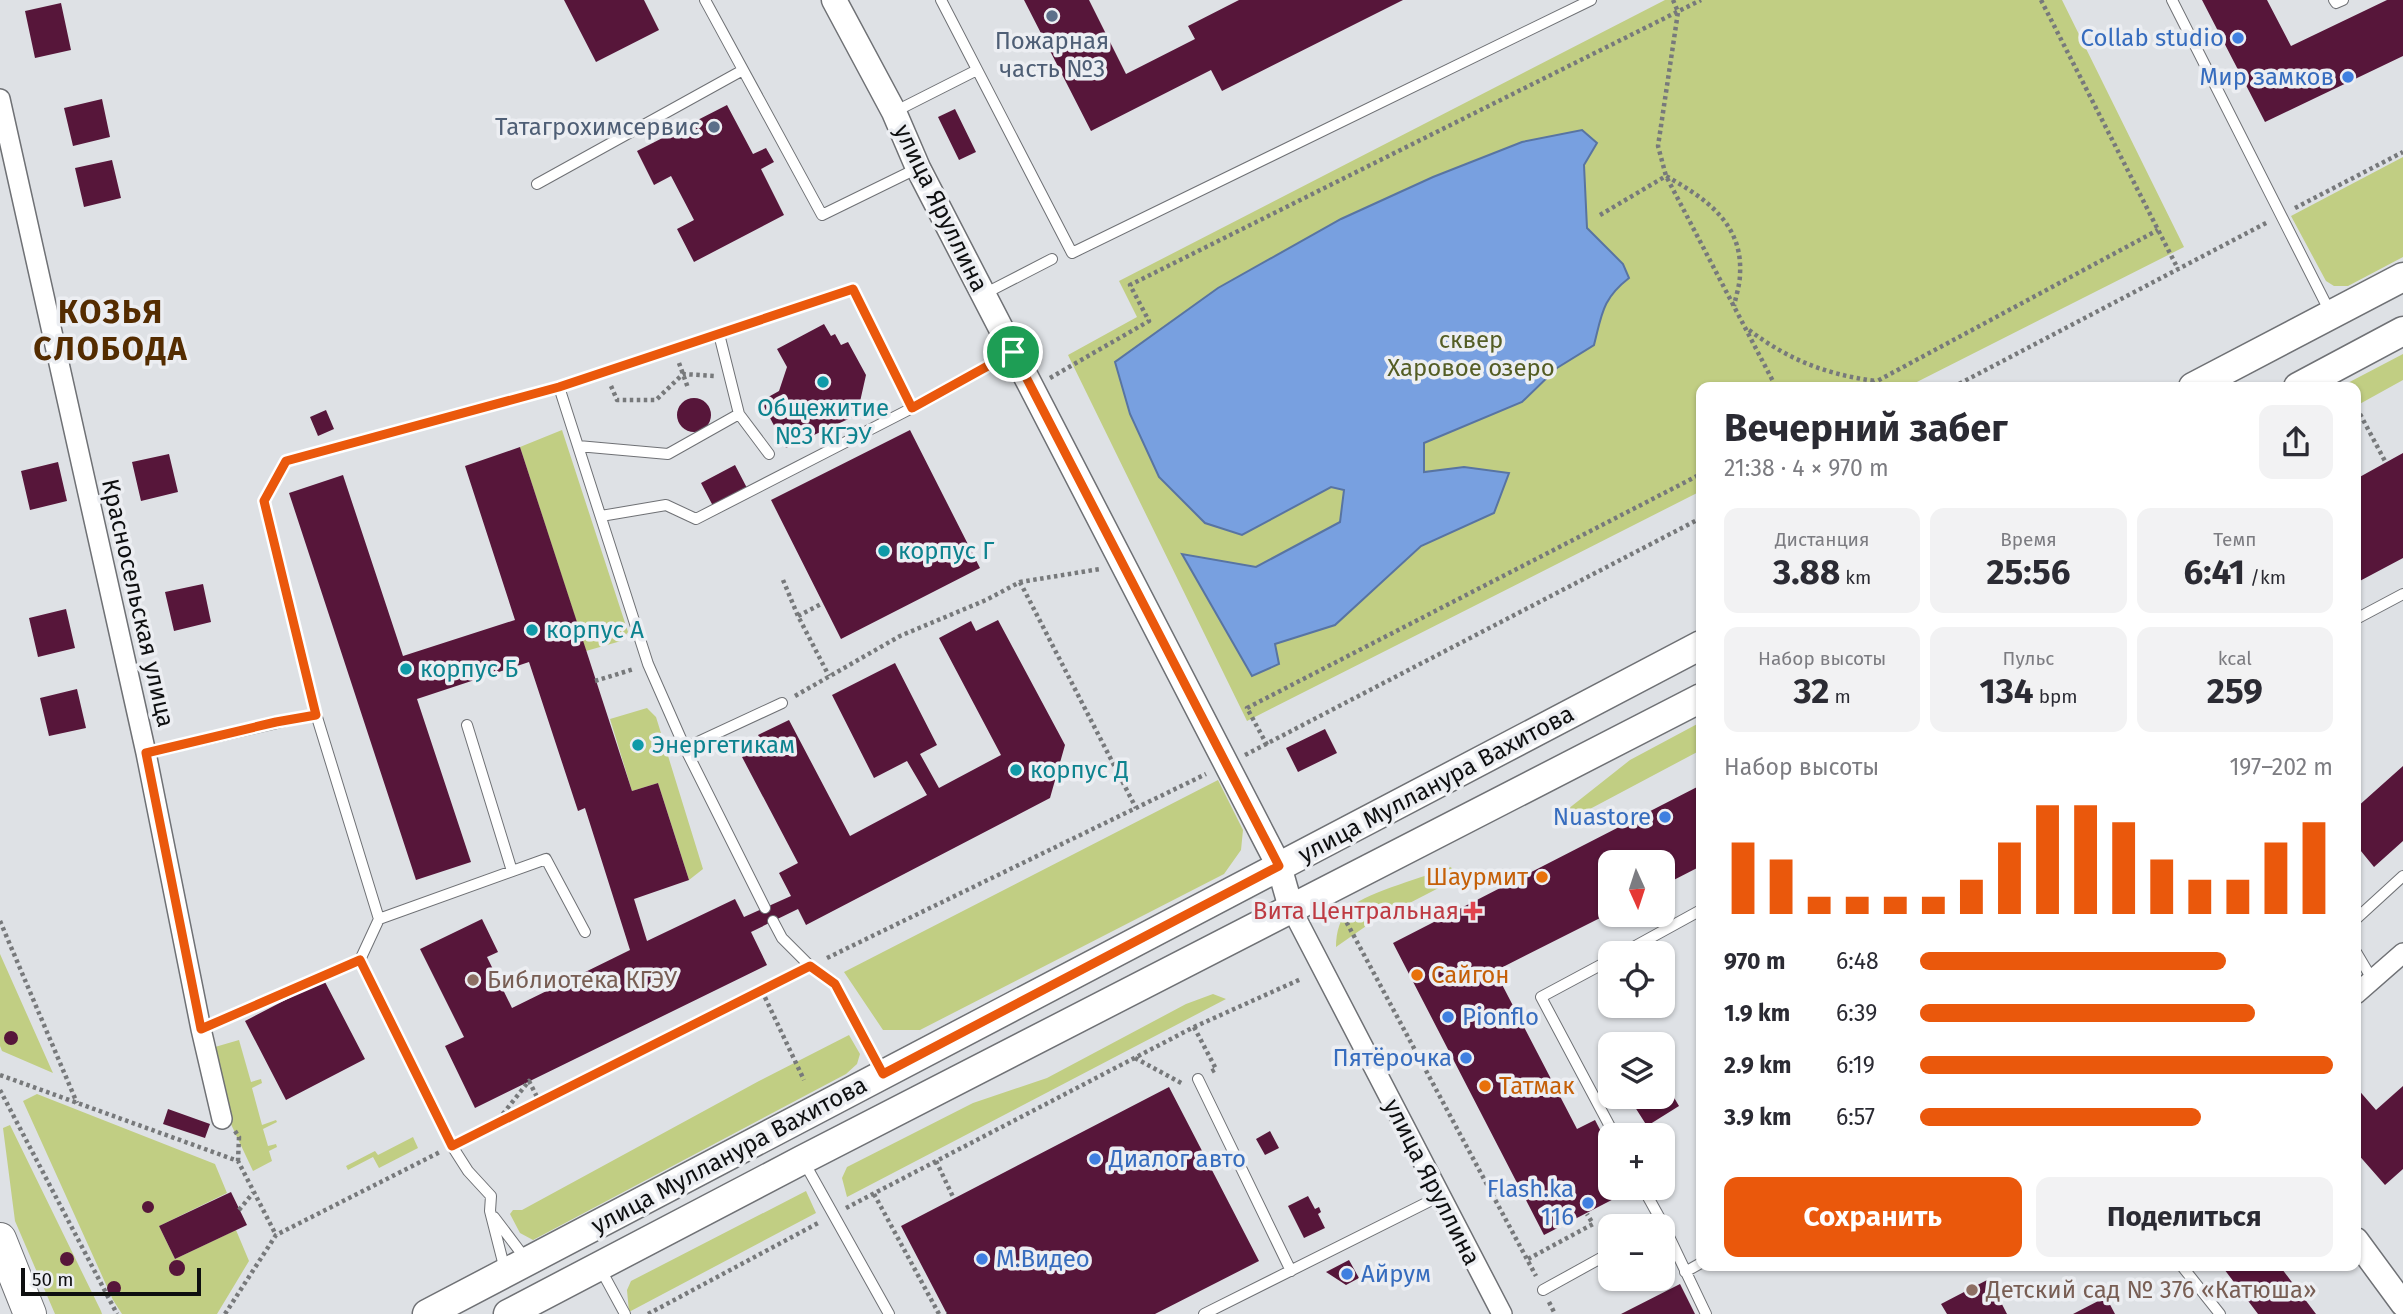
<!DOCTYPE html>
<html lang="ru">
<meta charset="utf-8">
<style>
:root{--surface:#fff;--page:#f2f2f3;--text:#2b2b33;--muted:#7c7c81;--accent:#ea580c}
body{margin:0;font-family:"Fira Sans",sans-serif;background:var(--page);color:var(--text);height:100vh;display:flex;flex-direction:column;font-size:26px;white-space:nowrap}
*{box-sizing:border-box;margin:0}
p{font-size:23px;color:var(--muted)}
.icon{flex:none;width:38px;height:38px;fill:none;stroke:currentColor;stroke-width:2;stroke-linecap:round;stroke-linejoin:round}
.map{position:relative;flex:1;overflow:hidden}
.panel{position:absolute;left:1696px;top:382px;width:665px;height:889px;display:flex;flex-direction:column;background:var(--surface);border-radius:14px;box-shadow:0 2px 5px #0004}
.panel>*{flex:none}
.needle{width:46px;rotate:177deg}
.buttons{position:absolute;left:1598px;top:850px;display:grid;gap:14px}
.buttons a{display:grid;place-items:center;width:77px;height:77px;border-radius:14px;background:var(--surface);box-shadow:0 2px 5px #0004;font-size:35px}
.scale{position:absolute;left:21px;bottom:18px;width:180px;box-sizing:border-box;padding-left:7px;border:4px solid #0e0f10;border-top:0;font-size:19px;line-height:24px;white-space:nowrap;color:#0e0f10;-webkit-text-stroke:5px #eceef2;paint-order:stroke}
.pin{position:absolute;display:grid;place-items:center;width:60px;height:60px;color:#fff;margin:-30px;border:4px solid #fff;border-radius:50%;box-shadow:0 2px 7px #0007}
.round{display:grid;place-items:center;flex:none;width:74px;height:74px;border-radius:14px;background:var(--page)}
.head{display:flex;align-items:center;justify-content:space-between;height:119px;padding:0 28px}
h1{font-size:38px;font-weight:700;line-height:52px}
.metrics{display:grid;grid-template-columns:repeat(3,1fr);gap:10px;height:119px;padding:7px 28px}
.metrics div{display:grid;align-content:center;border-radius:14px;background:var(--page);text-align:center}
.metrics b{font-size:35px;font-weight:700}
.metrics small{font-size:19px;font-weight:400}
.metrics p{font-size:19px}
.chart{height:196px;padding:14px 28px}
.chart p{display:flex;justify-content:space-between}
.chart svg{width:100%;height:126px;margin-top:7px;stroke:var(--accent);stroke-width:6}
.cta{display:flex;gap:14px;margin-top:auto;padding:14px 28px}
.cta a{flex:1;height:80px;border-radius:14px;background:var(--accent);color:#fff;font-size:28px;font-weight:700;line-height:80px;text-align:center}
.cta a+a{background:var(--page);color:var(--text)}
ul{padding:0 28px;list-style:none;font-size:23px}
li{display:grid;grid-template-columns:112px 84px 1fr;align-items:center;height:52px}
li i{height:18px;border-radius:9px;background:var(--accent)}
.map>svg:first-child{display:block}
.green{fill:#c1ce83}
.water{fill:#78a0e0;stroke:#5874a2;stroke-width:2}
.building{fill:#57163a}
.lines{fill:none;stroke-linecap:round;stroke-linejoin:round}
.service-casing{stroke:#6f7175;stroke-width:12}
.minor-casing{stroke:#6f7175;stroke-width:22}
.tertiary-casing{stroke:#6f7175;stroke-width:27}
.secondary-casing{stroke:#6f7175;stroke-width:31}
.primary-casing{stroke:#6f7175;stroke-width:34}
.path{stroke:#77797b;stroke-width:4.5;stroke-dasharray:3.5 3.5;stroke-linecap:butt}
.service{stroke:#fff;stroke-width:10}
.minor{stroke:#fff;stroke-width:19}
.tertiary{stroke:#fff;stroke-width:24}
.secondary{stroke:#fff;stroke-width:28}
.primary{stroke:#fff;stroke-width:32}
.route-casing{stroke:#fff;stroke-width:14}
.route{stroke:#ea580c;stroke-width:9}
.service-dot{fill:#5c6f8a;stroke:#eceef2;stroke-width:2.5}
.shop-dot{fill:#3f7fe0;stroke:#eceef2;stroke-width:2.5}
.culture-dot{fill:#0f9aa8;stroke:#eceef2;stroke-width:2.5}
.food-dot{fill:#e8710a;stroke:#eceef2;stroke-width:2.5}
.health-dot{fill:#e0444e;stroke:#eceef2;stroke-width:2.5}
.education-dot{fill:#8d6e63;stroke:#eceef2;stroke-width:2.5}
.labels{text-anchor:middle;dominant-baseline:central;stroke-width:7;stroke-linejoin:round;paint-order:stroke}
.shop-label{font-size:24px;fill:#366cbe;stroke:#eceef2;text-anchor:end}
.service-label{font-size:24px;fill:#4e5e75;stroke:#eceef2}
.street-label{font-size:24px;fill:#0e0f10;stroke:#eceef2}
.park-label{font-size:24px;fill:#545d24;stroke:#eceef2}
.culture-label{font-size:24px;fill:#0d838f;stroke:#eceef2;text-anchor:start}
.food-label{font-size:24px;fill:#c56008;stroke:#eceef2;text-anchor:start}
.health-label{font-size:24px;fill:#be3a42;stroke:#eceef2;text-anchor:end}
.education-label{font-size:24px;fill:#785e54;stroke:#eceef2;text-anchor:start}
.district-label{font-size:32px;font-weight:bold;letter-spacing:2px;fill:#542c00;stroke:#eceef2}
</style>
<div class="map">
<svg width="2403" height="1314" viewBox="0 0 2403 1314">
<rect width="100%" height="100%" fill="#dee1e5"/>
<!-- green -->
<path class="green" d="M 1665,0 L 2062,0 L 2184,247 L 1907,387 L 1701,387 L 1701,491 L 1247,721 L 1068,355 L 1137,317 L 1119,281 Z
M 2403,157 L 2403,257 L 2348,286 L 2334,286 L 2326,281 L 2291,216 Z
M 2403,354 L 2403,380 L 2356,406 L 2356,387 L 2340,387 Z
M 562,430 L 628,632 L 621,641 L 586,651 L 520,447 Z
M 647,708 L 656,717 L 703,869 L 689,880 L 658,783 L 632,791 L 610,719 Z
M 1701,722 L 1701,750 L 1573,818 L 1568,809 L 1630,760 Z
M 1218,780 L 1243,830 L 1241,850 L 1224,874 L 920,1030 L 883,1030 L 844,972 Z
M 1451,867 L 1456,879 L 1369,924 L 1336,947 C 1336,932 1340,917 1352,906 C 1367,893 1429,875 1451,867 Z
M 0,954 L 53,1073 L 2,1051 L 0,1046 Z
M 1213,994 L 1226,999 L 847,1197 L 842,1178 L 847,1167 L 973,1103 L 1047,1078 L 1186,1004 Z
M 849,1035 L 860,1054 L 857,1064 L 846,1074 L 533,1240 L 520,1233 L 510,1214 L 513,1210 L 522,1210 L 759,1081 Z
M 239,1040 L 251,1082 L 261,1079 L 262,1083 L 252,1088 L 262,1125 L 276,1120 L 277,1122 L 263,1129 L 268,1146 L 276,1144 L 277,1147 L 269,1151 L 272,1161 L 253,1171 L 229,1120 L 215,1047 Z
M 37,1094 L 215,1164 L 227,1193 L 159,1226 L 175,1259 L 236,1230 L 249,1261 L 217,1314 L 122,1314 L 113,1300 L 23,1101 Z
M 10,1125 L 101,1311 L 102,1314 L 55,1314 L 15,1221 L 3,1128 Z
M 413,1137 L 418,1148 L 379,1168 L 373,1157 L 348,1170 L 346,1166 L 375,1151 L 378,1155 Z
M 806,1191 L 816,1213 L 629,1312 L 627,1290 L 631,1281 Z"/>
<!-- water -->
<path class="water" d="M 1582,130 L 1597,143 L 1584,165 L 1587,228 L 1623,264 L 1629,278 C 1602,299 1602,314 1594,345 L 1557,368 L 1522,402 L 1424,443 L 1424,472 L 1464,467 L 1509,473 L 1494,513 L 1421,546 L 1335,625 L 1275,644 L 1279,664 L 1252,676 L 1182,554 L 1256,567 L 1340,522 L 1344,490 L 1331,487 L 1242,535 L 1205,523 L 1159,477 L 1130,414 L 1115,362 L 1218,288 L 1341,219 L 1433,177 L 1522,142 Z"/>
<!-- building -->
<path class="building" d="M 564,0 L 644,0 L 659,30 L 596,62 Z
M 1024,0 L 1089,0 L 1126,74 L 1195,39 L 1188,26 L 1239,0 L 1403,0 L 1222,91 L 1211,70 L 1091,131 Z
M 2202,0 L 2267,0 L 2291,46 L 2387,0 L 2403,0 L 2403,56 L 2265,122 Z
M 61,3 L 71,50 L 35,58 L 25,11 Z
M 102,99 L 110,137 L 73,146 L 64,108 Z
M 727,105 L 753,154 L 766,148 L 774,162 L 761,169 L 784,215 L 694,262 L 677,229 L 694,220 L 671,176 L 654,185 L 637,151 Z
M 955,109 L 976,152 L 959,160 L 938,117 Z
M 112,160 L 121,198 L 84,207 L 75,168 Z
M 824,324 L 831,336 L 835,334 L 841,345 L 848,342 L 866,375 L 857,415 L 786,448 L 761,401 L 779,391 L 787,367 L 777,349 Z
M677 415a17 17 0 1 1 34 0a17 17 0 1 1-34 0Z
M 326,410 L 334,429 L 318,436 L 310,417 Z
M 910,430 L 980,568 L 841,639 L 771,500 Z
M 520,447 L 632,791 L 658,783 L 689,880 L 634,899 L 647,941 L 735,899 L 744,917 L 791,896 L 779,873 L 798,863 L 742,757 L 764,745 L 758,735 L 789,720 L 850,836 L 927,795 L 907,761 L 874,778 L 832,695 L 895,663 L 937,745 L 920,754 L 939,788 L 1001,755 L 939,638 L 971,621 L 976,631 L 998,620 L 1065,745 L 1050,798 L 806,925 L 798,909 L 751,932 L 767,965 L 475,1108 L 445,1046 L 464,1037 L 420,949 L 482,919 L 498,952 L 487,957 L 512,1008 L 630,950 L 585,808 L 578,811 L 529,662 L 417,699 L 471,862 L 416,880 L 289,493 L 343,475 L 403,656 L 515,620 L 465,466 Z
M 2403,453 L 2403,558 L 2356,583 L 2356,479 Z
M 169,454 L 178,492 L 141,501 L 132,462 Z
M 58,462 L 67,501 L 30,510 L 21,471 Z
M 735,465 L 747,488 L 713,506 L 701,483 Z
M 203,584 L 211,622 L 174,631 L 165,592 Z
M 66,609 L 75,648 L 38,657 L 29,618 Z
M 77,689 L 86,728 L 49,736 L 40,698 Z
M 1325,729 L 1337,753 L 1298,772 L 1286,748 Z
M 2403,766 L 2403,841 L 2374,867 L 2356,845 L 2356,808 Z
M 1701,785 L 1701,866 L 1662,886 L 1662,863 L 1610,863 L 1610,913 L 1495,971 L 1577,1129 L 1595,1120 L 1610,1149 L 1610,1188 L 1630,1188 L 1631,1190 L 1544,1235 L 1393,943 Z
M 324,980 L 365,1059 L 286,1100 L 245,1021 Z
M4 1038a7 7 0 1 1 14 0a7 7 0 1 1-14 0Z
M 1666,1084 L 1679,1106 L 1647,1126 L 1633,1104 L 1644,1097 L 1662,1097 L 1662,1086 Z
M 2403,1086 L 2403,1169 L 2385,1185 L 2356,1152 L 2356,1087 L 2376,1110 Z
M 1169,1087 L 1259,1261 L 1155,1314 L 947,1314 L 901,1226 Z
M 168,1109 L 210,1124 L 205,1138 L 163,1124 Z
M 1270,1131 L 1279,1148 L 1265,1155 L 1256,1139 Z
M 231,1192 L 247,1225 L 175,1259 L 159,1226 Z
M 1308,1196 L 1315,1209 L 1319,1207 L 1321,1212 L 1318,1214 L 1325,1228 L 1304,1238 L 1288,1206 Z
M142 1207a6 6 0 1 1 12 0a6 6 0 1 1-12 0Z
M60 1259a7 7 0 1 1 14 0a7 7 0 1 1-14 0Z
M 1349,1260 L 1359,1278 L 1346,1285 L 1326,1272 Z
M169 1268a8 8 0 1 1 16 0a8 8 0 1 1-16 0Z
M 2221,1265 L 2279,1265 L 2316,1314 L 2258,1314 Z
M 1989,1279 L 2007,1314 L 1947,1314 L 1941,1304 Z
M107 1288a7 7 0 1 1 14 0a7 7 0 1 1-14 0Z
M 1680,1284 L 1695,1314 L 1621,1314 Z
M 2106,1297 L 2115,1314 L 2073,1314 Z"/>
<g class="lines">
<!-- service casing -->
<g class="service-casing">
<path id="service" d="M 705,0 L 822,215 L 918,168
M 941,0 L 1072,253 L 1591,0
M 2172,0 L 2331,314
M 2334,0 L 2336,3 L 2343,0
M 894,112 L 977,70
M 537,184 L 743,70
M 984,294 L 1052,259
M 719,334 L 739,414 L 769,454
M 578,446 L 668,454 L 739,414
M 601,516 L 666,505 L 696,519 L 912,408
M 2356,619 L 2403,594
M 467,725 L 512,871
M 685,748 L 782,703
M 146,753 L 316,714
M 765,908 L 685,748 L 648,664 L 559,387 L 853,289 L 912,408 L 1013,352
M 379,919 L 546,859 L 585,932
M 2356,919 L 2403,876
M 773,921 L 782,938 L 810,966 L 835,983 L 881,1072
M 2356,952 L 2372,979
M 1621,954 L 1701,910
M 1610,960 L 1541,997 L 1615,1136
M 201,1029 L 360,960
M 1198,1079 L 1291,1271
M 804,1162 L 889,1314
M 1643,1188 L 1663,1224
M 494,1217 L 525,1258
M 1658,1227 L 1663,1224 L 1706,1314
M 2181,1265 L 2220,1314
M 600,1268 L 625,1314
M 505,1270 L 490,1211 L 491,1196 L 468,1171 L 452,1146 L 360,960 L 379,919 L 316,714 L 264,501 L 286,461 L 559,387
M 1685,1272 L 1701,1263
M 1543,1290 L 1610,1253
M 1204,1314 L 1440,1196"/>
</g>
<!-- minor casing -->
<g class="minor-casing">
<path id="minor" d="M 0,99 L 146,753 L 201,1029 L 222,1119
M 1291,908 L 1502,1314
M 2356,994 L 2403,953"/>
</g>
<!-- tertiary casing -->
<g class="tertiary-casing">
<path id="tertiary" d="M 834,0 L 894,112 L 918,168 L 1279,866 L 1291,908
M 2356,1240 L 2403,1304"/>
</g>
<!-- secondary casing -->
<g class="secondary-casing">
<path id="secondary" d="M 2193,387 L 2403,277
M 2298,387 L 2403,331
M 427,1314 L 1701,645
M 508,1314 L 802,1160 L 1701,698"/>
</g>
<!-- primary casing -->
<g class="primary-casing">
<path id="primary" d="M 0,1239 L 30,1314"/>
</g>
<!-- path -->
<path class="path" d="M 1673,0 L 1678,12 L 1658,146 L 1666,176 L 1776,387
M 2041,0 L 2178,269
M 2295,208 L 2403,152
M 1600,215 L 1666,176 C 1705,198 1743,223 1740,274 C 1740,284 1736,296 1734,306
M 1749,330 C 1789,360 1825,374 1875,381
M 679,363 L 688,388
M 1050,378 L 1149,321 L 1130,285 L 1701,0
M 611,386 L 617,400 L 656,400 L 683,374 L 715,376
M 1866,387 L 2158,230
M 1953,387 L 2268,222
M 2360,414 L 2386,463
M 783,580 L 798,616 L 829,676
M 1020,582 L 1136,808
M 798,616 L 823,603
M 595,681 L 634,669
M 795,696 L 900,636 L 986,600 L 1020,582 L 1100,569
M 1267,745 L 1247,708 L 1701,474
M 1245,755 L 1701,518
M 1340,910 L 1536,1276
M 0,921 L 77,1103
M 827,958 L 1206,774
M 762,991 L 804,1080
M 1194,1027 L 1216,1069 L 1209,1073
M 1135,1058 L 1183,1084
M 0,1075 L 238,1161 L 276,1235
M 0,1090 L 117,1314
M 494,1125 L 529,1081 L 540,1103
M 235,1131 L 239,1137 L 238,1161
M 467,1139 L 797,973
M 936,1161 L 954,1199
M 874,1194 L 939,1314
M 846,1208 L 1194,1027 L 1301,979
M 239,1210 L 253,1193
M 1528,1259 L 1593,1224 L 1587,1214
M 1549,1302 L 1555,1314
M 225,1314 L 276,1235 L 440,1152
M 648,1314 L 820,1222
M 946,1314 L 947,1314"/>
<!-- service -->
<use href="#service" class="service"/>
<!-- minor -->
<use href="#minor" class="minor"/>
<!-- tertiary -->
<use href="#tertiary" class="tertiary"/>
<!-- secondary -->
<use href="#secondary" class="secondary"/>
<!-- primary -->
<use href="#primary" class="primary"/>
</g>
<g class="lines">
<!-- route casing -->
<g class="route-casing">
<path id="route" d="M 853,289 L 912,408 L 1013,352 L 1279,866 L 883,1074 L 835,984 L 810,966 L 452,1146 L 360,960 L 201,1029 L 146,753 L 276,722 L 316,715 L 264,501 L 286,461 L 559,387 Z"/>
</g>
<!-- route -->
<use href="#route" class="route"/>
</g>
<!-- markers -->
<g class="service-dot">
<circle cx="1052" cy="16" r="7"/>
<circle cx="714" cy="127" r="7"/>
</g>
<g class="shop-dot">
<circle cx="2238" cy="38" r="7"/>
<circle cx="2348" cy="77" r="7"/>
<circle cx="1665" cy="817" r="7"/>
<circle cx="1448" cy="1017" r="7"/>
<circle cx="1466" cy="1058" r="7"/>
<circle cx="1095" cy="1159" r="7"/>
<circle cx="1588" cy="1203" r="7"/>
<circle cx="982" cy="1259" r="7"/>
<circle cx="1347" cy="1274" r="7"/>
</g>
<g class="culture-dot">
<circle cx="823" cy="382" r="7"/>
<circle cx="884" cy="551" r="7"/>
<circle cx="532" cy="630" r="7"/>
<circle cx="406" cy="669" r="7"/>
<circle cx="638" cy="745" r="7"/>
<circle cx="1016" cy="770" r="7"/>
</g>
<g class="food-dot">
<circle cx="1542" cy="877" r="7"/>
<circle cx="1417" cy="975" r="7"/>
<circle cx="1485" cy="1086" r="7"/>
</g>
<path class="health-dot" d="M1469.5 900.5h7v7h7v7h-7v7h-7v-7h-7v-7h7z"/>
<g class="education-dot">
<circle cx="473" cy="980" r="7"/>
<circle cx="1972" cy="1290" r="7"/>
</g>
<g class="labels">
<!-- shop labels -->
<g class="shop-label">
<text x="2224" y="38">Collab studio</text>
<text x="2334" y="77">Мир замков</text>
<text x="1651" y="817">Nuastore</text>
<text x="1462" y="1017" text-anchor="start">Pionflo</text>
<text x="1452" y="1058">Пятёрочка</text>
<text x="1109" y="1159" text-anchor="start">Диалог авто</text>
<text x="1574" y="1189">Flash.ka<tspan x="1574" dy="28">116</tspan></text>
<text x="996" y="1259" text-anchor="start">М.Видео</text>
<text x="1361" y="1274" text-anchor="start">Айрум</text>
</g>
<!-- service labels -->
<g class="service-label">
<text x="1052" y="41">Пожарная<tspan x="1052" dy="28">часть №3</tspan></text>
<text x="700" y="127" text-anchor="end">Татагрохимсервис</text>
</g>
<!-- street labels -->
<g class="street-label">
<text transform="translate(941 208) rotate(64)">улица Яруллина</text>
<text transform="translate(138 603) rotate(77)">Красносельская улица</text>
<text transform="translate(1436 784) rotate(-28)">улица Мулланура Вахитова</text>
<text transform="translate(729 1155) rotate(-28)">улица Мулланура Вахитова</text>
<text transform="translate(1432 1182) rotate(63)">улица Яруллина</text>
</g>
<!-- park labels -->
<g class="park-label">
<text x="1471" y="340">сквер<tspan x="1471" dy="28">Харовое озеро</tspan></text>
</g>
<!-- culture labels -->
<g class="culture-label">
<text x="823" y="408" text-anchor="middle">Общежитие<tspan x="823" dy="28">№3 КГЭУ</tspan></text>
<text x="898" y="551">корпус Г</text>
<text x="546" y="630">корпус А</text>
<text x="420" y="669">корпус Б</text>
<text x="652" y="745">Энергетикам</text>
<text x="1030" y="770">корпус Д</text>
</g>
<!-- food labels -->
<g class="food-label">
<text x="1528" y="877" text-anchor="end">Шаурмит</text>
<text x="1431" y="975">Сайгон</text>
<text x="1499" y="1086">Татмак</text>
</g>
<!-- health labels -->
<g class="health-label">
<text x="1459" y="911">Вита Центральная</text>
</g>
<!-- education labels -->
<g class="education-label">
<text x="487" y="980">Библиотека КГЭУ</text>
<text x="1986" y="1290">Детский сад № 376 «Катюша»</text>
</g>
<!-- district labels -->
<g class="district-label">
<text x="111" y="312">КОЗЬЯ<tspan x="111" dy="37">СЛОБОДА</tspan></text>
</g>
</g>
</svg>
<div class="buttons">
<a><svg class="needle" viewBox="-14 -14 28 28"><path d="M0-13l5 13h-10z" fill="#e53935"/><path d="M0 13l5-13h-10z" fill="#7c7c81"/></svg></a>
<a><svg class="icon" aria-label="locate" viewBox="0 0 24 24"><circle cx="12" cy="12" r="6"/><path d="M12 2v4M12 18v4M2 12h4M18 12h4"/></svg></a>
<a><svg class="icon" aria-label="layers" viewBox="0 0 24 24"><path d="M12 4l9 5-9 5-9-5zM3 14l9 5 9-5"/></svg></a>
<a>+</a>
<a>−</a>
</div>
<div class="scale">50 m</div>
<div class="pin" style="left:1013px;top:352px;background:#1e9e55"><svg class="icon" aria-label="arrive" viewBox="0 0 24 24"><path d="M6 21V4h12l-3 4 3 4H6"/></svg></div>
<section class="panel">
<div class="head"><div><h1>Вечерний забег</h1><p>21:38 · 4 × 970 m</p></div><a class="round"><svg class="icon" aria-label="share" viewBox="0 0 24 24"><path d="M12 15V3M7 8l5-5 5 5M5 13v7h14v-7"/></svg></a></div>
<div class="metrics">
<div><p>Дистанция</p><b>3.88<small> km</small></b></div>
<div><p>Время</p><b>25:56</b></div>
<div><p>Темп</p><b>6:41<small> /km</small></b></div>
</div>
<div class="metrics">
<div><p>Набор высоты</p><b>32<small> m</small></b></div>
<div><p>Пульс</p><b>134<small> bpm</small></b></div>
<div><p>kcal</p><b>259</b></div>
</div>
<div class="chart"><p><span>Набор высоты</span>197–202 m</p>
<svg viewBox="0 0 160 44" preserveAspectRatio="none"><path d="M5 44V19M15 44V25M25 44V38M35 44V38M45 44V38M55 44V38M65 44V32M75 44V19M85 44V6M95 44V6M105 44V12M115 44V25M125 44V32M135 44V32M145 44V19M155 44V12"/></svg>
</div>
<ul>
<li><b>970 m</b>6:48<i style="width:74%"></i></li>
<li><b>1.9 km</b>6:39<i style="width:81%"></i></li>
<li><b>2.9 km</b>6:19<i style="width:100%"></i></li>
<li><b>3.9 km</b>6:57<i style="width:68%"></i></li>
</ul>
<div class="cta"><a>Сохранить</a><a>Поделиться</a></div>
</section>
</div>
